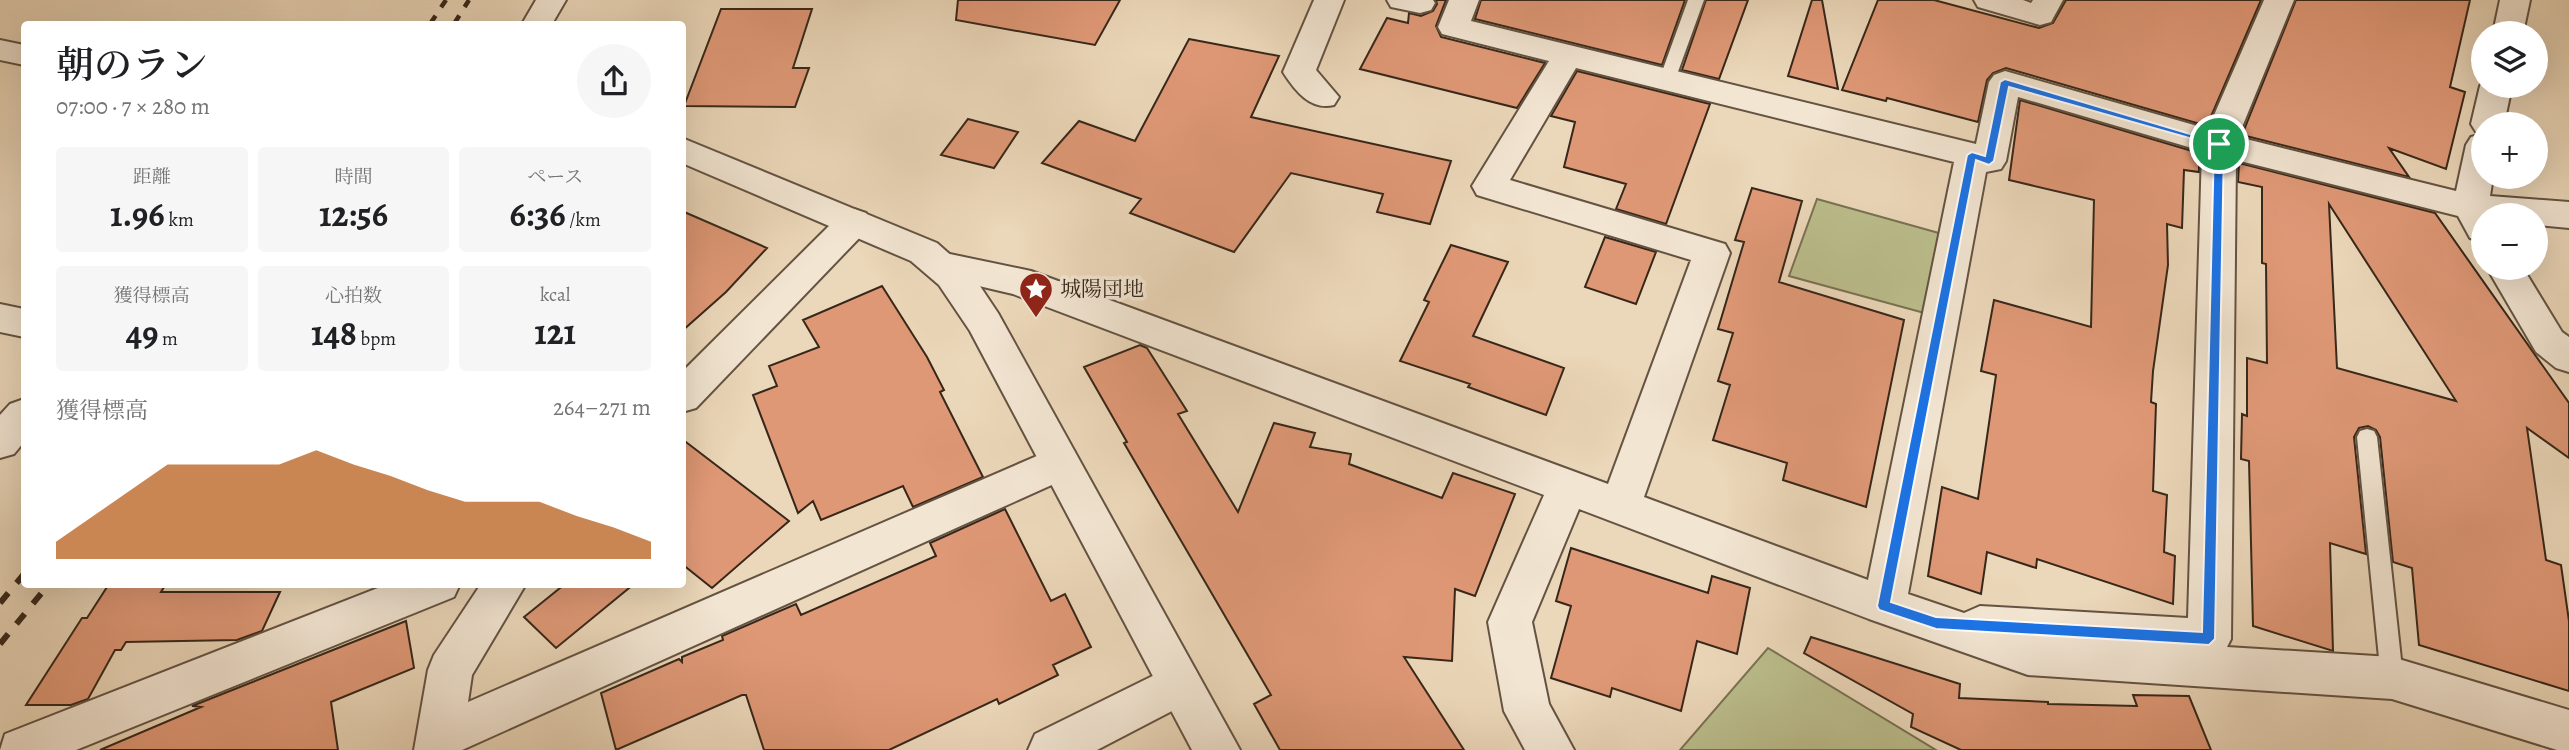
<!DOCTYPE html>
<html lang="ja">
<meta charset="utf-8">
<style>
:root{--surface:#fff;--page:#f6f6f6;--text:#202124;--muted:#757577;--accent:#b45309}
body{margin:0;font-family:Alegreya,"Noto Serif JP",serif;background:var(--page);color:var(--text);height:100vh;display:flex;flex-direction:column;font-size:26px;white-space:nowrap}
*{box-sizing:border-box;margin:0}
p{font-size:23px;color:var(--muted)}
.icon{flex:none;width:38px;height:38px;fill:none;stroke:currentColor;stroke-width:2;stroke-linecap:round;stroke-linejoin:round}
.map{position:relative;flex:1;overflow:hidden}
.side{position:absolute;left:21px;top:21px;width:665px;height:567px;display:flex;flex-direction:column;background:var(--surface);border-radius:7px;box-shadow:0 7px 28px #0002}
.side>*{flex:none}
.fabs{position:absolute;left:2471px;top:21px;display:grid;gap:14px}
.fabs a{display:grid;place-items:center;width:77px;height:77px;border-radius:50%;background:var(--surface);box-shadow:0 7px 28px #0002;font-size:35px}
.pin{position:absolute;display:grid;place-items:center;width:60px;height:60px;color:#fff;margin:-30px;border:4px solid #fff;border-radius:50%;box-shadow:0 2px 7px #0007}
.round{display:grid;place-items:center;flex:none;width:74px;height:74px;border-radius:37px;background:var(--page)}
.headline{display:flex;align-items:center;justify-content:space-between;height:119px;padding:0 35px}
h1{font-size:38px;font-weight:600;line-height:52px}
.metrics{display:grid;grid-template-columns:repeat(3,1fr);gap:10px;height:119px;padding:7px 35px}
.metrics div{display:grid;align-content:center;border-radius:7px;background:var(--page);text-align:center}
.metrics b{font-size:35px;font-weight:600}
.metrics small{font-size:19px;font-weight:400}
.metrics p{font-size:19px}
.chart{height:196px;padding:14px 35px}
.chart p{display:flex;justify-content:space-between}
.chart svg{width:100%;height:126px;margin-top:7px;fill:var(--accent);opacity:.7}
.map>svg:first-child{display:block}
.green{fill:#bbbd8c;stroke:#797253;stroke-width:2}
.building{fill:#df9876;stroke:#37271a;stroke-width:2;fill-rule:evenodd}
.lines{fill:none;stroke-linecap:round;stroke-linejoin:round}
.service-casing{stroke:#645342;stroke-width:4}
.minor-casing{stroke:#645342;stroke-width:4}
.tertiary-casing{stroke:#645342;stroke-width:4}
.service{fill:#f2e5d2;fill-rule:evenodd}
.minor{fill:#f2e5d2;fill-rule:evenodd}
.tertiary{fill:#f2e5d2;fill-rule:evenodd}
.rail-far1{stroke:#37271a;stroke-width:4.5;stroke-dasharray:10 10;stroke-linecap:butt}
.rail{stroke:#37271a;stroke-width:6;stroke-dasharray:13 13;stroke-linecap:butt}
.route{fill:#1a73e8;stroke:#fff;stroke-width:2;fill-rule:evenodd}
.labels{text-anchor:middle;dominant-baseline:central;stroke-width:7;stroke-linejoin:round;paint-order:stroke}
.poi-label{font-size:21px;fill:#37271a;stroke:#f2e5d2;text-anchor:start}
</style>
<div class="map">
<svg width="2569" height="750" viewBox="0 0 2569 750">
<rect width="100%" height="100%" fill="#ebd7b9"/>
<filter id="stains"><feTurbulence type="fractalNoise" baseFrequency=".00286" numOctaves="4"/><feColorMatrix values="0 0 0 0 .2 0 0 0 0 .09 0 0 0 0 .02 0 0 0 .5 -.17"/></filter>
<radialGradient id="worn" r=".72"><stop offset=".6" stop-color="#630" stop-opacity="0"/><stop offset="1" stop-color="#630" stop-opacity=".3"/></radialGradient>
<!-- green -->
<path class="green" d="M 1817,199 L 1946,235 L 1928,314 L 1789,276 Z
M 1768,648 L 1936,750 L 1680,750 Z"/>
<!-- building -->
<path class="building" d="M 958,0 L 1120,0 L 1095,45 L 956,20 Z
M 1436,0 L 1446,0 L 1436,26 L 1441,37 L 1545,63 L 1517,108 L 1360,69 L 1387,18 L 1408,23 L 1409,13 L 1421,16 L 1433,11 L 1437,4 Z
M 1481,0 L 1685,0 L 1662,65 L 1475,19 Z
M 1706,0 L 1748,0 L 1719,79 L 1682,70 Z
M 1812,0 L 1822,0 L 1838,89 L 1788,76 Z
M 1878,0 L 1934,0 L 2039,28 L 2053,23 L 2066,0 L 2261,0 L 2207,126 L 2006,68 L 1993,73 L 1987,80 L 1978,122 L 1887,98 L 1886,101 L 1842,90 Z
M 2296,0 L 2470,0 L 2450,87 L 2465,92 L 2446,169 L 2389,148 L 2409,177 L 2242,135 Z
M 721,9 L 812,9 L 793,68 L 809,68 L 795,107 L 684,106 Z
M 1189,39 L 1279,56 L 1251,117 L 1451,161 L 1430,224 L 1377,212 L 1383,194 L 1291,173 L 1234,252 L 1130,213 L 1141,199 L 1042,163 L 1079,121 L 1135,141 Z
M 1577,71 L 1710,104 L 1666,224 L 1616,209 L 1626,184 L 1564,167 L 1575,122 L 1551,116 Z
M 2020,100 L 2199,153 L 2199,172 L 2184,170 L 2182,228 L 2167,224 L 2168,265 L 2153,371 L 2151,402 L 2156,404 L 2153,491 L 2167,495 L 2164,552 L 2175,556 L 2173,604 L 2037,559 L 2036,568 L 1987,552 L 1981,594 L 1928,576 L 1942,487 L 1978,499 L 1996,375 L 1981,371 L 1994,300 L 2091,327 L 2094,200 L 2009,180 Z
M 968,119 L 1018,132 L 994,168 L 941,155 Z
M 2239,163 L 2435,213 L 2569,403 L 2569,458 L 2527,428 L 2546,560 L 2561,565 L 2569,621 L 2569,691 L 2419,645 L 2412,568 L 2393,562 L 2380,437 L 2376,430 L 2368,426 L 2359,428 L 2354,437 L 2366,554 L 2330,543 L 2333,651 L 2253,626 L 2249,461 L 2241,459 L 2242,414 L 2247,416 L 2247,358 L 2267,363 L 2266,264 L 2262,263 L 2262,187 L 2238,182 ZM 2329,204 L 2456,401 L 2337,368 Z
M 1752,188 L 1802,201 L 1779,282 L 1904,320 L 1866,507 L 1783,480 L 1787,463 L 1713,440 L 1730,385 L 1718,381 L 1733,333 L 1718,329 L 1744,242 L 1735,240 Z
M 682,211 L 767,248 L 726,292 L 682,331 Z
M 1605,237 L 1656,252 L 1636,304 L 1585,287 Z
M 1451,245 L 1508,262 L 1473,336 L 1564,368 L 1546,415 L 1468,387 L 1470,384 L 1400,361 L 1429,302 L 1424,300 Z
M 882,286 L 927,357 L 944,390 L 940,392 L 983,477 L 913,507 L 903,486 L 821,520 L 813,501 L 798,513 L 753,395 L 777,386 L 769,366 L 819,347 L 803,320 Z
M 1140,345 L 1147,348 L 1187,411 L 1178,414 L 1238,512 L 1274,423 L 1315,433 L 1310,447 L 1351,454 L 1349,464 L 1442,498 L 1453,473 L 1515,494 L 1475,596 L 1455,589 L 1452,661 L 1404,657 L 1464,750 L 1280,750 L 1254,704 L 1271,695 L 1124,443 L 1127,442 L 1084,367 Z
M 682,439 L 789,521 L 712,588 L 682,564 Z
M 1005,509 L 1051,601 L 1065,594 L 1091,647 L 1053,665 L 1058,675 L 999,704 L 997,699 L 889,750 L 764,750 L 746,695 L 742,695 L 616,750 L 601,693 L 679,659 L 682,662 L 682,657 L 723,640 L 722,636 L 796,604 L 801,615 L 936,556 L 930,543 Z
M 1571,548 L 1708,593 L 1712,576 L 1750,588 L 1737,654 L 1697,641 L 1681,711 L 1612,688 L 1610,697 L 1551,678 L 1571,606 L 1556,601 Z
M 109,584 L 166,584 L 161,592 L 280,592 L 262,631 L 237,640 L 126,642 L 121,650 L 115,650 L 88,699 L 71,705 L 26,705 L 82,618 L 87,618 Z
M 565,584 L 634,584 L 556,648 L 524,617 Z
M 406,621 L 414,668 L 331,702 L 338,750 L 100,750 L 201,707 L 192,706 Z
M 1811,637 L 1960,684 L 1959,698 L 2048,702 L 2048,704 L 2137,706 L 2133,695 L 2189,696 L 2211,750 L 1961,750 L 1911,727 L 1913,714 L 1804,653 Z"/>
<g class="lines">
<!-- service casing -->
<g class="service-casing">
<path id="service" d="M 1688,0 L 1704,0 L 1675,80 L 1673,84 L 1661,84 L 1659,80 Z
M 2367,429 L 2374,431 L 2377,437 L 2403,678 L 2400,685 L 2392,688 L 2384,685 L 2381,678 L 2357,437 L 2360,431 Z"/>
</g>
<!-- minor casing -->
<g class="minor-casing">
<path id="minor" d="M 536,0 L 566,0 L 552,24 L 522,24 Z
M 1314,0 L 1344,0 L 1316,70 L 1339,97 L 1334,105 C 1311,111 1295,91 1283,72 Z
M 1387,0 L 1433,0 L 1435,3 L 1431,10 L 1420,13 L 1391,7 Z
M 1449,0 L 1479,0 L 1471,21 L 1976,144 L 1989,82 L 1994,75 L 2005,71 L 2208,129 L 2264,0 L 2294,0 L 2238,137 L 2456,191 L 2466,145 L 2471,137 L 2482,134 L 2476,132 L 2471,124 L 2480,86 L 2483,81 L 2483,86 L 2512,86 L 2504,124 L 2483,124 L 2483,177 L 2493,177 L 2490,196 L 2569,202 L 2569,228 L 2536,225 L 2536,215 L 2483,215 L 2482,242 L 2470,238 L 2458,216 L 2236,160 L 2231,639 L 2227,647 L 2392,657 L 2569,710 L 2569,750 L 2557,750 L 2392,699 L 2028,675 L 1869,619 L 1579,509 L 1532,622 L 1549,704 L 1574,750 L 1525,750 L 1504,711 L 1488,622 L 1544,495 L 1013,294 L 932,275 L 927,266 L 932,257 L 945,253 L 1031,271 L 1608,484 L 1691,260 L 1477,195 L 1472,186 L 1549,61 L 1442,34 L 1438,27 ZM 1576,68 L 1954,162 L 1868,580 L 1644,497 L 1730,253 L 1725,244 L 1510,180 ZM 2018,97 L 2202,151 L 2188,618 L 1980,606 L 1964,613 L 1908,594 L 1986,172 L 2001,169 L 2006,161 Z
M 1974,0 L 2023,0 L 2031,3 L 2033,0 L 2063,0 L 2051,22 L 2040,25 L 1978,7 Z
M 2500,0 L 2530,0 L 2523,33 L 2493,33 Z
M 854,209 L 866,213 L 872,222 L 866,231 L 696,408 L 682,412 L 682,372 L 842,213 Z
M 2487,268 L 2523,268 L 2562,332 L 2569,337 L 2569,372 L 2556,368 L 2536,352 Z
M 0,304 L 24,309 L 24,337 L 0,332 Z
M 24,399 L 24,442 L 14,454 L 0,458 L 0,415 L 10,404 Z
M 1060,446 L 1074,451 L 1080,463 L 1074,475 L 462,750 L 414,750 L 428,670 L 434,655 L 481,584 L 526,584 L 472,675 L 468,702 Z
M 388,584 L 460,584 L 454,597 L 76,750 L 0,750 L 5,734 Z
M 1179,663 L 1195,669 L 1202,684 L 1195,699 L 1097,750 L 1028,750 L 1035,734 Z"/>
</g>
<!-- tertiary casing -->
<g class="tertiary-casing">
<path id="tertiary" d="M 0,40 L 24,45 L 24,65 L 0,60 Z
M 682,138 L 937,243 L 972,274 L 998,313 L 1240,750 L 1192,750 L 970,331 L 939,285 L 911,261 L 682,163 Z"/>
</g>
<!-- service -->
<use href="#service" class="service"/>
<!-- minor -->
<use href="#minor" class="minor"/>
<!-- tertiary -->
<use href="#tertiary" class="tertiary"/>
<!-- rail-far1 -->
<path class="rail-far1" d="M 430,24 L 446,0
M 454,24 L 469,0"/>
<!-- rail -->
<path class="rail" d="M 0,603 L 24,574
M 0,644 L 49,584"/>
</g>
<!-- route -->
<path class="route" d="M 2005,79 L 2224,144 L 2215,639 L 2209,645 L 1936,629 L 1879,610 L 1877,606 L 1967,155 L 1972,152 L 1985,156 L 2000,82 ZM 2009,87 L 2214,145 L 2202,632 L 1936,617 L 1891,602 L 1976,160 L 1989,165 L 1994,161 Z"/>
<!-- icons -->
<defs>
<g id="sight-pin" transform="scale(1.75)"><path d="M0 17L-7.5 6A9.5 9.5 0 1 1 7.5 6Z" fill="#8f2418" stroke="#f2e5d2"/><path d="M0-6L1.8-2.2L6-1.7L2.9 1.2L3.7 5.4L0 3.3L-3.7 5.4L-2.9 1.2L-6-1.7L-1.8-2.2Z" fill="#fff"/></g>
</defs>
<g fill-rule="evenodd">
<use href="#sight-pin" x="1036" y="289"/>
</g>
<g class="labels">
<!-- poi labels -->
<g class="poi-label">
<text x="1060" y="289">城陽団地</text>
</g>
</g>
<rect width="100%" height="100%" filter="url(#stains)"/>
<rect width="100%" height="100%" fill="url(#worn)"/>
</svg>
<div class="fabs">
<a><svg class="icon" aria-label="layers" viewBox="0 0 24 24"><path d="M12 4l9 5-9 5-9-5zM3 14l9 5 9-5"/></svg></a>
<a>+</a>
<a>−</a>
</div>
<div class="pin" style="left:2219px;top:144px;background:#1e9e55"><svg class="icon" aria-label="arrive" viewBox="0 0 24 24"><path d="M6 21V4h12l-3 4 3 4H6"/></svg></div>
<section class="side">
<div class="headline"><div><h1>朝のラン</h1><p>07:00 · 7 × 280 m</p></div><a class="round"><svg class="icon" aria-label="share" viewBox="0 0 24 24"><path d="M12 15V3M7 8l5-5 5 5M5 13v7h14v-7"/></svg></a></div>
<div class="metrics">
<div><p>距離</p><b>1.96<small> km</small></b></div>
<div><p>時間</p><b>12:56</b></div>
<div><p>ペース</p><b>6:36<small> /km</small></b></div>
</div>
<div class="metrics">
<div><p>獲得標高</p><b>49<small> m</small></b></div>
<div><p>心拍数</p><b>148<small> bpm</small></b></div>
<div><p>kcal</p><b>121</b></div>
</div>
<div class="chart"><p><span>獲得標高</span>264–271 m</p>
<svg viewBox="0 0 160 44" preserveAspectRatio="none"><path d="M0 44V38L10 29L20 20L30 11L40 11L50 11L60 11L70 6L80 11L90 15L100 20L110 24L120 24L130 24L140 29L150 33L160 38V44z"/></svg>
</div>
</section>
</div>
